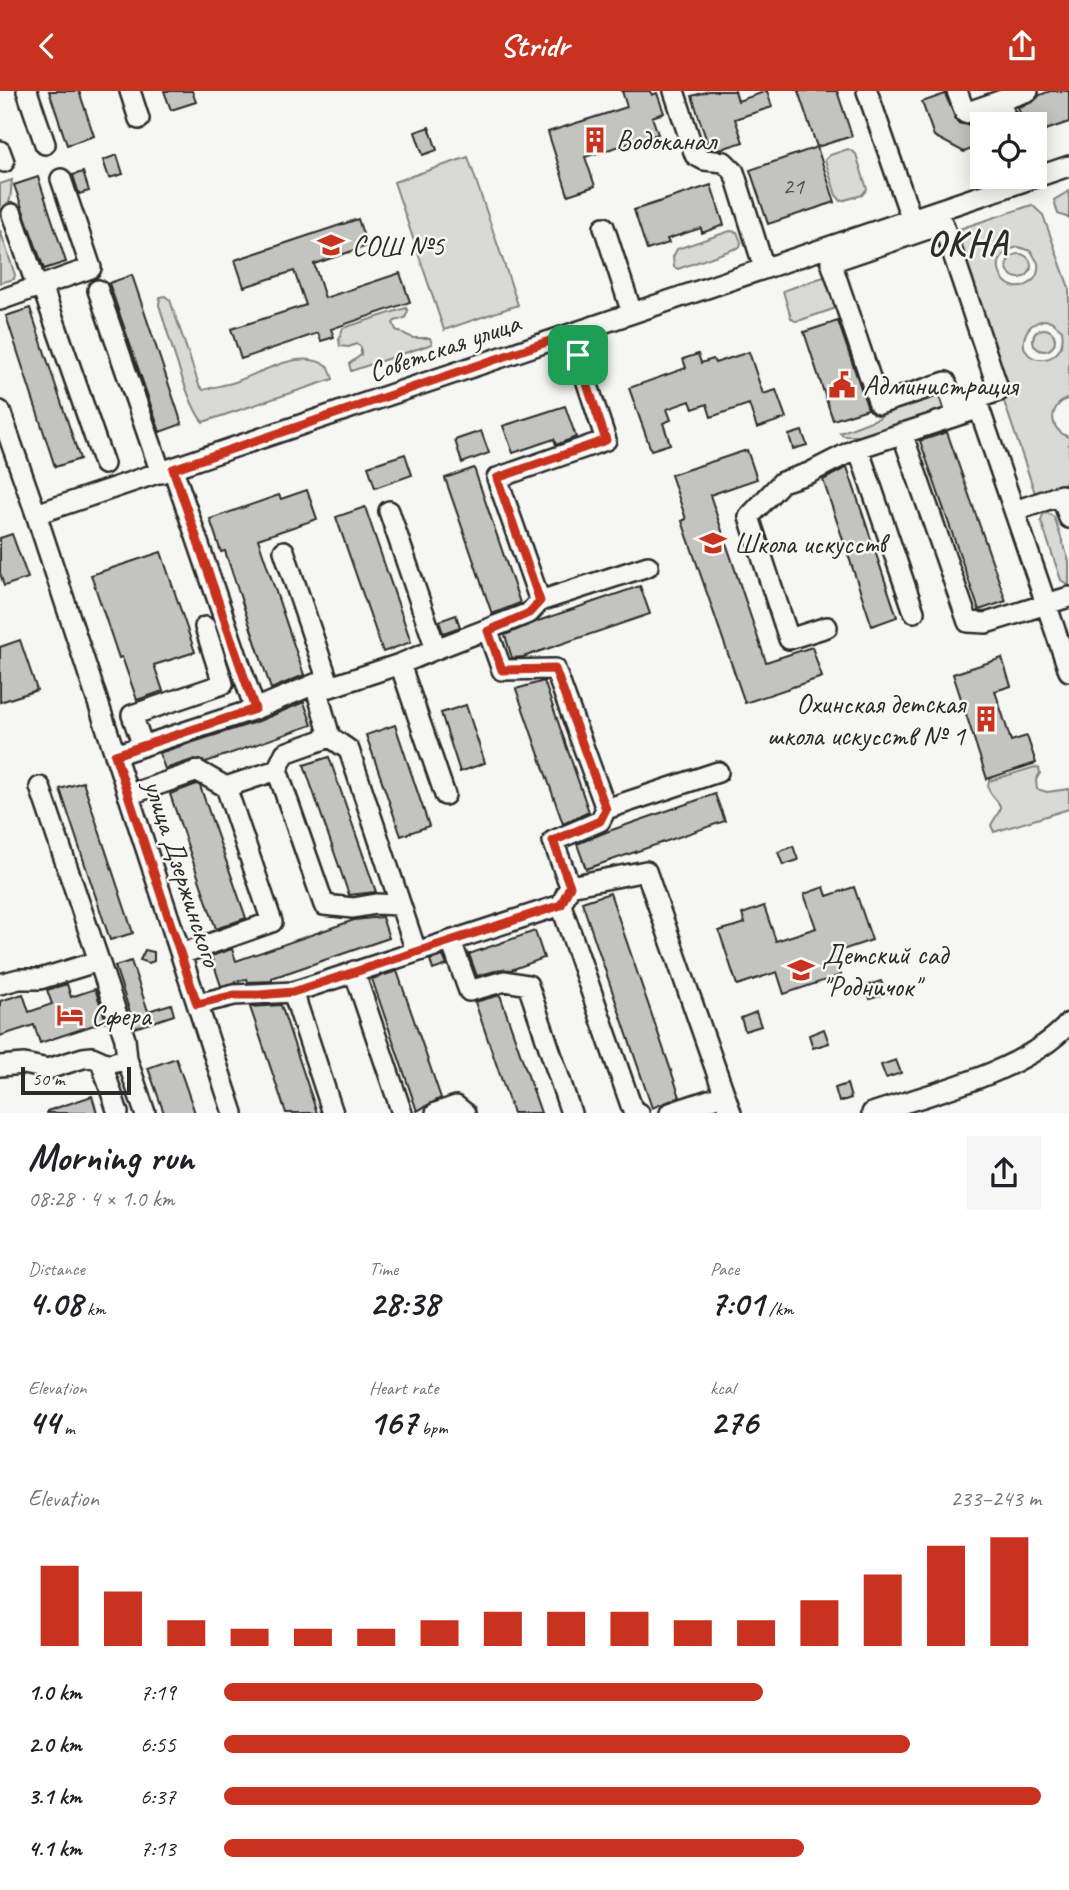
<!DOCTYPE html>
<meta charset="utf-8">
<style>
:root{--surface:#fff;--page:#f6f6f6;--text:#202124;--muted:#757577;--accent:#c8321e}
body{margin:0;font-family:Caveat,sans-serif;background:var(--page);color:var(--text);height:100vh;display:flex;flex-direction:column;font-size:26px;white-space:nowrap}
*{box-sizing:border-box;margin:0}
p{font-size:23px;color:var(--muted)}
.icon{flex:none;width:38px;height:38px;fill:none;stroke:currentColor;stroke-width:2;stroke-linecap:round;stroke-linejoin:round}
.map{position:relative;height:1022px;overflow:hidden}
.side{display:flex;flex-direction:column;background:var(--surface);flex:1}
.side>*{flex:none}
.tools{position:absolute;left:970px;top:21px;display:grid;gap:14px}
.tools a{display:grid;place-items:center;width:77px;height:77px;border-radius:0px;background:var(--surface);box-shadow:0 4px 18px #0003;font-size:35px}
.scale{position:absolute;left:21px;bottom:18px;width:110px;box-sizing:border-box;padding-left:7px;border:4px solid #2b2b2b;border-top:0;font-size:19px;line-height:24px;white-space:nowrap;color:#2b2b2b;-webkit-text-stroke:5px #f6f6f2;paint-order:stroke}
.pin{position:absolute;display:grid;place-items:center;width:60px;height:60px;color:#fff;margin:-30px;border-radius:14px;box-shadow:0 4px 10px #0006}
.round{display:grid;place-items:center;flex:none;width:74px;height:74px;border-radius:0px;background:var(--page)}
.overview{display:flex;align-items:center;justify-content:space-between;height:119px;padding:0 28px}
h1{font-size:38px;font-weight:800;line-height:52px}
.metrics{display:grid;grid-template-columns:repeat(3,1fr);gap:10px;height:119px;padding:7px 28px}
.metrics div{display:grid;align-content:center}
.metrics b{font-size:35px;font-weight:800}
.metrics small{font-size:19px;font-weight:400}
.metrics p{font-size:19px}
.chart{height:196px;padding:14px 28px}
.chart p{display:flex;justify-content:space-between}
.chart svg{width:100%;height:126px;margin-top:7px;stroke:var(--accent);stroke-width:6}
ul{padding:0 28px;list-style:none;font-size:23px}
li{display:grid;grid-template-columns:112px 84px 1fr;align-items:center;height:52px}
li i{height:18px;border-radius:9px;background:var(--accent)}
header{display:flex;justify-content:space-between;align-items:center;height:91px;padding:0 28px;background:var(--accent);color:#fff;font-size:32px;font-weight:800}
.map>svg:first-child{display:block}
.green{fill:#d9d9d5;stroke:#828280;stroke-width:2;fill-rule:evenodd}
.building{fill:#c3c3c0;stroke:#2b2b2b;stroke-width:2}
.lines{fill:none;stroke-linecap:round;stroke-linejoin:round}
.minor-casing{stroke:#2b2b2b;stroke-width:24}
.minor{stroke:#f6f6f2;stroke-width:19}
.route-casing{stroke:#fff;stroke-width:14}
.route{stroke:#c8321e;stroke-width:9}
.labels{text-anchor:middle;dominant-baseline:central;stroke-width:5;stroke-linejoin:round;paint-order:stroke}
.number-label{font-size:24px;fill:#515150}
.poi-label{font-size:28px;fill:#2b2b2b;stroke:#f6f6f2;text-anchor:start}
.street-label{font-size:28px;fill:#2b2b2b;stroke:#f6f6f2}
.district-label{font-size:35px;font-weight:bold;letter-spacing:2px;fill:#2b2b2b;stroke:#f6f6f2}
</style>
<header><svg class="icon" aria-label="back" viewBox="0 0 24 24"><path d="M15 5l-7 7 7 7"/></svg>Stridr<svg class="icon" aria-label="share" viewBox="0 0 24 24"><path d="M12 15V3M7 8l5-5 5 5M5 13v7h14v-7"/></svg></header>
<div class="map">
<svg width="1069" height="1022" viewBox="0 0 1069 1022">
<rect width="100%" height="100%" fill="#f6f6f2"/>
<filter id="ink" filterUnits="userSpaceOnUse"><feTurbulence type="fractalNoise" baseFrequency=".0143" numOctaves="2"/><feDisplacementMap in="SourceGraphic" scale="14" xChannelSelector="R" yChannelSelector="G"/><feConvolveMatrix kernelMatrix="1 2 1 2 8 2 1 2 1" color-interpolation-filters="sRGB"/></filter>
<g filter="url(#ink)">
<!-- green -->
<path class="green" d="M 848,58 L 856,63 L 867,98 L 862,104 L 841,110 L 836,104 L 825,69 L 830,64 Z
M 468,66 L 518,214 L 444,239 L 394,91 Z
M 12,89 C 10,103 13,114 0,123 L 0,93 Z
M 1069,100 L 1069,127 L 1058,123 L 1054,109 Z
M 1032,114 L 1043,124 L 1069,197 L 1069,307 C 1048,314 1048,339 1069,346 L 1069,391 L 1035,402 L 947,142 ZM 1018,156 L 1031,160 L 1038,172 C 1039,180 1037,187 1030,192 C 1006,210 980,165 1018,156 ZM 1044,229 L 1051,230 L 1062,239 C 1069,280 1012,275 1026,242 C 1029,234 1036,231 1044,229 Z
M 0,139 L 15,184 L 14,188 L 0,192 Z
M 730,140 L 737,141 L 741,151 L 740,156 L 678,178 L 674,176 L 673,166 L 677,158 Z
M1007 175a12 12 0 1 1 24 0a12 12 0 1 1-24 0Z
M 835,182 L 845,214 L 801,229 L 795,230 L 791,227 L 783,200 Z
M 165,205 L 170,209 L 199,294 L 203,299 C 214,296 225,294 235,291 C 263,281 301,256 329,276 L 333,288 L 203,331 C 188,316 167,238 159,214 L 160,206 Z
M 406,217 L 408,220 L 405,227 L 395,230 L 393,232 L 396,239 L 413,247 L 430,247 L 432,253 L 351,280 L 349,273 L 361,264 L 361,256 L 356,253 L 349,256 L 340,255 L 339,248 L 343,237 Z
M1033 249a11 11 0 1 1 22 0a11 11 0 1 1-22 0Z
M 946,291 L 954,317 L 870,345 L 843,345 L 840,342 L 879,327 L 881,325 L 879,313 Z
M 1048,422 L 1054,426 L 1069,470 L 1069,493 L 1067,493 L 1061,489 L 1041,430 L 1043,423 Z
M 1035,676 L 1039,677 L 1040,682 L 1036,689 L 1037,698 L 1047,701 L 1069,698 L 1069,718 L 994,741 L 991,734 L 1000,719 L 1000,715 C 996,706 985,702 989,690 Z"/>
<!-- building -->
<path class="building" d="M 49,0 L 79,0 L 94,45 L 67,54 Z
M 164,0 L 192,0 L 196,11 L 171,19 Z
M 622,0 L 650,0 L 652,4 L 657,2 L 664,22 L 652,26 L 658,43 L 585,66 L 595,95 L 568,104 L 548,41 L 627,16 Z
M 709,0 L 735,0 L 738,10 L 767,0 L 772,16 L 735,28 L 743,51 L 721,58 L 709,57 L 692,5 Z
M 798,0 L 837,0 L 852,45 L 817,56 Z
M 1050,0 L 1069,0 L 1069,31 L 1034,43 L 1034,33 L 1024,33 L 1018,16 L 1033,11 L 1040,4 Z
M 945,3 L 958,32 L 968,34 L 988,27 L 990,33 L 982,33 L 982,54 L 964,61 L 934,45 L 922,11 Z
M 429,36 L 437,59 L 423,64 L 415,41 Z
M 817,56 L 835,111 L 768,133 L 750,79 Z
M 117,64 L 123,83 L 109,87 L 103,69 Z
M 83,81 L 89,100 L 79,103 L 73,84 Z
M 38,86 L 66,171 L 44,178 L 14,94 Z
M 711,94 L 724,134 L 702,142 L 701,137 L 667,148 L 669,152 L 647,159 L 634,119 Z
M 358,128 L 367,155 L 314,173 L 325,207 L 400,182 L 410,211 L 331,238 L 334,246 L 321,250 L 318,242 L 241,268 L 231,238 L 306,214 L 294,180 L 244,196 L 235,169 Z
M 132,184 L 182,333 L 160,341 L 109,192 Z
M 30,217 L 80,368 L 55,376 L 6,225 Z
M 838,230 L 868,318 L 833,329 L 804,241 Z
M 749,261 L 763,303 L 776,299 L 786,327 L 757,337 L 749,313 L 711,326 L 707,313 L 693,318 L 690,310 L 667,318 L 671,329 L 663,332 L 670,353 L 651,359 L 629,297 L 686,277 L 683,268 L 698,263 L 701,272 L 713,268 L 715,272 Z
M 565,315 L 576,346 L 556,354 L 554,348 L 513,362 L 503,335 Z
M 481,340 L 489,362 L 462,372 L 455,349 Z
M 802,340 L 807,354 L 793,358 L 789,344 Z
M 947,341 L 1006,510 L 979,519 L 920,350 Z
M 747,359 L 757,388 L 710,404 L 766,571 L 812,556 L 822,586 L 745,612 L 682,430 L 686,428 L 671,384 Z
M 405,363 L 412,384 L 375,397 L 368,375 Z
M 847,376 L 897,526 L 872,535 L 823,389 Z
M 474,377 L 520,512 L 492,523 L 445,387 Z
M 307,399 L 317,428 L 258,448 L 304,584 L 271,598 L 225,460 L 221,461 L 210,428 L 279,404 L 281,408 Z
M 365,416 L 411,551 L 383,561 L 336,426 Z
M 12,443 L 28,487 L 4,495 L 0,482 L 0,447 Z
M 161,461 L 195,561 L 154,574 L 163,600 L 137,609 L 122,566 L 119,567 L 91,484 Z
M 640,495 L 650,523 L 523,566 L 512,567 L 505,544 L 538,530 Z
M 456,524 L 460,536 L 443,542 L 439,530 Z
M 20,549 L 37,599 L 0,611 L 0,556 Z
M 1002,567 L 1011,595 L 995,600 L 1011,650 L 1027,645 L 1036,672 L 987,688 L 953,583 Z
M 544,590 L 589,721 L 563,733 L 516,598 Z
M 304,611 L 312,634 L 206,671 L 195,668 L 165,678 L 159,662 L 259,630 Z
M 466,614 L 485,672 L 460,681 L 441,622 Z
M 395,634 L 429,735 L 401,745 L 366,644 Z
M 329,666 L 376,801 L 349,804 L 304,674 Z
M 83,691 L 133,842 L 110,849 L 60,698 Z
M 197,693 L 200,695 L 246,827 L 216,838 L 170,703 Z
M 715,703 L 725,730 L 586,778 L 577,753 L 606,741 Z
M 793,755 L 798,769 L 783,774 L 778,761 Z
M 824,796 L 827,805 L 854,796 L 872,849 L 833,862 L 841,884 L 784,903 L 777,881 L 737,894 L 719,840 L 745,832 L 742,823 L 764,815 L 776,850 L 816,837 L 804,803 Z
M 610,802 L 680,1006 L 652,1017 L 582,811 Z
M 382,826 L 389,847 L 272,887 L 272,890 L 248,891 L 247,888 L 221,895 L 211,865 L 232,858 L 236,870 L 354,829 Z
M 535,840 L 544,867 L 511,879 L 502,878 L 477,885 L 469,863 Z
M 145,859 L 154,861 L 154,870 L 149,872 L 140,869 Z
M 443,865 L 447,874 L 433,879 L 430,869 Z
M 131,870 L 148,920 L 171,913 L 174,924 L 135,937 L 115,875 Z
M 397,880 L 441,1007 L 417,1020 L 372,888 Z
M 881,890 L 886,903 L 870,908 L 866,895 Z
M 67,893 L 71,906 L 95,898 L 106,930 L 40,952 L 34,934 L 0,945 L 0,910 L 23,903 L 29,921 L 52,913 L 47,899 Z
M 500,904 L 541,1022 L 513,1022 L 475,911 Z
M 281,914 L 317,1022 L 286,1022 L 250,916 Z
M 756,921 L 761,935 L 745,940 L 741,927 Z
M 824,938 L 829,952 L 813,957 L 809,944 Z
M 176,967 L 195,1022 L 164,1022 L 148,977 Z
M 896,969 L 901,982 L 886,987 L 881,974 Z
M 847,993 L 851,1007 L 839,1011 L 835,997 Z
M 92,1005 L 97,1022 L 47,1022 L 47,1020 Z"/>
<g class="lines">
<!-- minor casing -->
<g class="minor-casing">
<path id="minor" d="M 27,0 L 45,53
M 130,0 L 139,28
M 674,0 L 695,64 L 704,69 L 724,71 L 734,81 L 764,177
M 867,0 L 916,141
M 957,0 L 965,22 L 1028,0
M 1000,10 L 1008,33
M 0,60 L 4,71
M 12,123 L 37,196
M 943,133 L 999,300 L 954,315 L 946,291 L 879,313 L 831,171 Z
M 604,136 L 632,222
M 42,195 L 104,373
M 98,199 L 161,382
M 0,209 L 91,177 L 61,88
M 571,243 L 606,349 L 497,387 L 540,510 L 648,475
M 976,308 L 1069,580
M 0,320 L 36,423 L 233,1022
M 902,342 L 968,531 L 986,532 L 1069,506
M 858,357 L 914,521
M 173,378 L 255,618
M 1015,420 L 1061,404 L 1069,427
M 36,423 L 1069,75
M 284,460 L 330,596 L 400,573 L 436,558 L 389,420
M 827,536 L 789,548 L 749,426 L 782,391 L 809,382 L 858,357 L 971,320
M 488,540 L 502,579 L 555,578 L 606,718 L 718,681
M 436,558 L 529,522 L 540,510
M 400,573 L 445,704
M 330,646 L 349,659 L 416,860
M 143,655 L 132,624 L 223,593 L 205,536
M 115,664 L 255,618 L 315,593
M 277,679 L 285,662 L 330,646 L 315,593 L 326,595
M 226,696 L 277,679 L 324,814 L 353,817 L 376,813 L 399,814
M 128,704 L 198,680 L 226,696 L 272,831 L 181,863
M 570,795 L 553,750 L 600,730 L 606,718
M 451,850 L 469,900 L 505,890 L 528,894 L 571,1022
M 99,870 L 125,948 L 127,968
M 354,880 L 402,1022
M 0,893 L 19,888 L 40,888 L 99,870 L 40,696
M 293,901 L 333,1022
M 197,913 L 234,904 L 293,901 L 561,814
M 101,970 L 118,1022
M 0,975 L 24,973 L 48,978 L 83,967 L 92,966 L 108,973 L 127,968 L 145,1022
M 436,1022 L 456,1015 L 465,1022
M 639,1022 L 633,1020 L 561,814 L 570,795 L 646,780 L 731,1022
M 670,1022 L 724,1004
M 872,1022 C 932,1002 1027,980 1069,932"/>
</g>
<!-- minor -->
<use href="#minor" class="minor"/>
</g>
</g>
<g class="lines" filter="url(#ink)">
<!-- route casing -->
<g class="route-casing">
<path id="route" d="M 570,243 L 606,349 L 497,387 L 540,510 L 529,522 L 488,540 L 502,579 L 555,578 L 606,718 L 600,730 L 553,750 L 570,795 L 561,814 L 293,901 L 259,904 L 234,904 L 197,913 L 115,664 L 255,618 L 173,378 Z"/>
</g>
<!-- route -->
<use href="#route" class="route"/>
</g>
<!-- icons -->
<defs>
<g id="building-bare" transform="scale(2.1)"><path d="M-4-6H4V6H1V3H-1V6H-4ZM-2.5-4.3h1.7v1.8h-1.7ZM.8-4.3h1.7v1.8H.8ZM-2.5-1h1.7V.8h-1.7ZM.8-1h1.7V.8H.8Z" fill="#c8321e" stroke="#f6f6f2" stroke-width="2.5" paint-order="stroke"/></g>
<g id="school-bare" transform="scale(2.1)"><path d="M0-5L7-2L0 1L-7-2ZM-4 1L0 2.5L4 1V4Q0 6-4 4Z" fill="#c8321e" stroke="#f6f6f2" stroke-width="2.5" paint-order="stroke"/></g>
<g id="civic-bare" transform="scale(2.1)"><path d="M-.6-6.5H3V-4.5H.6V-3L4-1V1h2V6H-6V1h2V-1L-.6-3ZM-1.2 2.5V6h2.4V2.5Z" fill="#c8321e" stroke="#f6f6f2" stroke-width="2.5" paint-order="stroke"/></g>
<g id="hotel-bare" transform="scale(2.1)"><path d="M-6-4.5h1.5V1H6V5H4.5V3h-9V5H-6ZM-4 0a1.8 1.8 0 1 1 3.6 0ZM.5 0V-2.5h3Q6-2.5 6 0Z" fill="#c8321e" stroke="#f6f6f2" stroke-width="2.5" paint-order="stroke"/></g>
</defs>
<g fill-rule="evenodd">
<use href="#building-bare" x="595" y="49"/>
<use href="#school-bare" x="331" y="154"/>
<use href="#civic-bare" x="842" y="294"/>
<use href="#school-bare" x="713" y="452"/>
<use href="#building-bare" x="986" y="628"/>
<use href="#school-bare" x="801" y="879"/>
<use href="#hotel-bare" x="70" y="924"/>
</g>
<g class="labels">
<!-- number labels -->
<g class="number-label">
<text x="793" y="95">21</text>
</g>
<!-- poi labels -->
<g class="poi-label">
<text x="616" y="49">Водоканал</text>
<text x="352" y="154">СОШ №5</text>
<text x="863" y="294">Администрация</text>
<text x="734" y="452">Школа искусств</text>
<text x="965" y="612" text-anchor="end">Охинская детская<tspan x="965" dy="32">школа искусств № 1</tspan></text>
<text x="822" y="863">Детский сад<tspan x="822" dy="32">"Родничок"</tspan></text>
<text x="91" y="924">Сфера</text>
</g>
<!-- street labels -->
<g class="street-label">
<text transform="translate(444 256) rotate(-19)">Советская улица</text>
<text transform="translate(183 782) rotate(72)">улица Дзержинского</text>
</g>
<!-- district labels -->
<g class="district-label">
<text x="968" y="152">OKHA</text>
</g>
</g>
</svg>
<div class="tools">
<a><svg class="icon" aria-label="locate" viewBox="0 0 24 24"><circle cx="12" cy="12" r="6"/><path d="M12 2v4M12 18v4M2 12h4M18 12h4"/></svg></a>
</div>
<div class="scale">50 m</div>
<div class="pin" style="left:578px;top:264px;background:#1e9e55"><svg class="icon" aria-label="arrive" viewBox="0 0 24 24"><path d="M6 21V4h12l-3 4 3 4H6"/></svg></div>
</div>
<section class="side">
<div class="overview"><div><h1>Morning run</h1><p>08:28 · 4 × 1.0 km</p></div><a class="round"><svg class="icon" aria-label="share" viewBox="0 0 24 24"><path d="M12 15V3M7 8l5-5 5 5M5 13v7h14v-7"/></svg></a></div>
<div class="metrics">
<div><p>Distance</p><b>4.08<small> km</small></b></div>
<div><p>Time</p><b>28:38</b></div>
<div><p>Pace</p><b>7:01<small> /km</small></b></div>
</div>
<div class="metrics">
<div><p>Elevation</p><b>44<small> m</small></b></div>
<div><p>Heart rate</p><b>167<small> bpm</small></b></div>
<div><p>kcal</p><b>276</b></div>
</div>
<div class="chart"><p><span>Elevation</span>233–243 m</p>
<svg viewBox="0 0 160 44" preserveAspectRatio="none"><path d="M5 44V16M15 44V25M25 44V35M35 44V38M45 44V38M55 44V38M65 44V35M75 44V32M85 44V32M95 44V32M105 44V35M115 44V35M125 44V28M135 44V19M145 44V9M155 44V6"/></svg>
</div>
<ul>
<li><b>1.0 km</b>7:19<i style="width:66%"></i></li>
<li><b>2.0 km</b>6:55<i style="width:84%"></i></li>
<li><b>3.1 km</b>6:37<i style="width:100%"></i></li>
<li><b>4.1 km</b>7:13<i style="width:71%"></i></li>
</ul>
</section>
